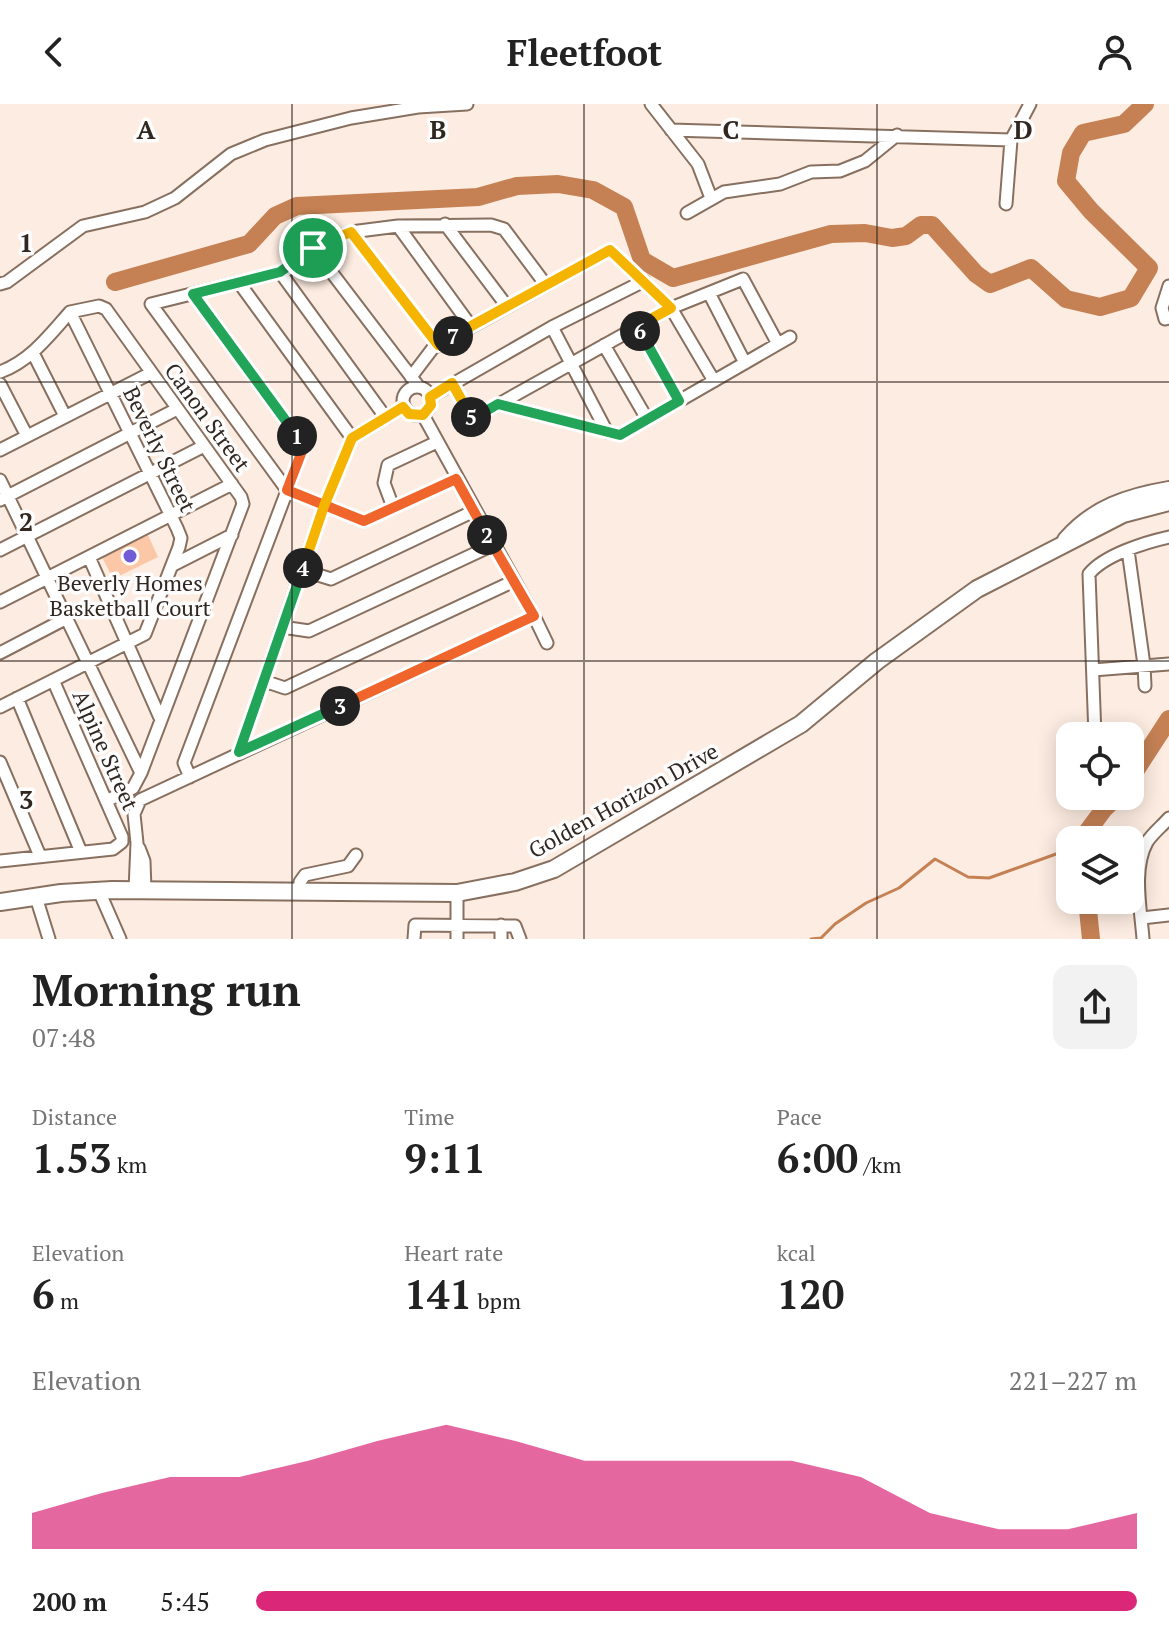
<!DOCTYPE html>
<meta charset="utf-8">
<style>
:root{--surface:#fff;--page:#f2f2f2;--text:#222;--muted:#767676;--accent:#db2777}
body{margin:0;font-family:"PT Serif",serif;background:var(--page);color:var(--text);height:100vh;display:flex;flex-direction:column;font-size:30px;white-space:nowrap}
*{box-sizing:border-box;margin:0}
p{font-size:26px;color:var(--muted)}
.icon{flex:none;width:44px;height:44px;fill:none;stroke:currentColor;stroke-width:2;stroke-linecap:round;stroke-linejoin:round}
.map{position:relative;height:835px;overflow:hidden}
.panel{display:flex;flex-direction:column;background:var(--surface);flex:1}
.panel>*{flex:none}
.buttons{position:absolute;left:1056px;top:618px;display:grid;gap:16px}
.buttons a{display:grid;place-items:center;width:88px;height:88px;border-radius:16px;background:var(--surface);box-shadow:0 4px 20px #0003;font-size:40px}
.pin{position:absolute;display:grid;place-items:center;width:68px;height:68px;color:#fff;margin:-34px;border:4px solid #fff;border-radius:50%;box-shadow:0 2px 8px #0007}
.km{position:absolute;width:40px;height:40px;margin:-20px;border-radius:50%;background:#222;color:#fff;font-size:22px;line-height:40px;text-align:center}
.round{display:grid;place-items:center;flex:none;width:84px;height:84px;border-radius:16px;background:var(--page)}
.head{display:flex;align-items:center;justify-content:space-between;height:136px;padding:0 32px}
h1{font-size:44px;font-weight:800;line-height:60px}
.figures{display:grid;grid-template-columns:repeat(3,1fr);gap:12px;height:136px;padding:8px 32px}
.figures div{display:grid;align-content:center}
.figures b{font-size:40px;font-weight:800}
.figures small{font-size:22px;font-weight:400}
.figures p{font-size:22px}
.chart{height:224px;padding:16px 32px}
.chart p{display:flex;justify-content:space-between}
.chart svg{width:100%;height:144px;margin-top:8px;fill:var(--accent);opacity:.7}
ul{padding:0 32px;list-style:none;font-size:26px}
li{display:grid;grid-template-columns:128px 96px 1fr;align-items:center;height:60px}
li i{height:20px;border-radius:10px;background:var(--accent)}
header{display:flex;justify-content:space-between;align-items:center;height:104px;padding:0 32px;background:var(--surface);font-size:36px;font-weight:800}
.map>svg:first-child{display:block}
.green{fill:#fcc7a6}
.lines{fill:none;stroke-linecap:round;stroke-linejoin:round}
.stream{stroke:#c58154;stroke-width:3}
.river{stroke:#c58154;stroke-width:18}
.street-casing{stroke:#887060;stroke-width:15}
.secondary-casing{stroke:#887060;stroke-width:20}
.street{stroke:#fff;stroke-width:11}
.secondary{stroke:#fff;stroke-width:16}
.split-1-casing{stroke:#fff;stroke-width:16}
.split-2-casing{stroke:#fff;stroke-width:16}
.split-3-casing{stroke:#fff;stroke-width:16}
.split-4-casing{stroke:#fff;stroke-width:16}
.split-5-casing{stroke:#fff;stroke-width:16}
.split-6-casing{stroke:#fff;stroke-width:16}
.split-7-casing{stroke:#fff;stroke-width:16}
.split-8-casing{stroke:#fff;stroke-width:16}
.split-1{stroke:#22a559;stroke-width:10}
.split-2{stroke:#f0652b;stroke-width:10}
.split-3{stroke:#f0652b;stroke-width:10}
.split-4{stroke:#22a559;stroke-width:10}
.split-5{stroke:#f5b400;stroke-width:10}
.split-6{stroke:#22a559;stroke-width:10}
.split-7{stroke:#f5b400;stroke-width:10}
.split-8{stroke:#f5b400;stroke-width:10}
.grid{fill:none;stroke:#312721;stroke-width:2;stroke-opacity:0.55}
.poi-dot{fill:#705cd7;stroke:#fdfdfd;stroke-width:3}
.labels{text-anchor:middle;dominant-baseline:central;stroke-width:7;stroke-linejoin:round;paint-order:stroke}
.street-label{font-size:22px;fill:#312721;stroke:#fdfdfd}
.poi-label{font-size:22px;fill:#312721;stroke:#fdfdfd}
.grid-label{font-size:26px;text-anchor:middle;font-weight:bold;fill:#312721;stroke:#fdfdfd;stroke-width:7;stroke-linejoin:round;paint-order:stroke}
</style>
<header><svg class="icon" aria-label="back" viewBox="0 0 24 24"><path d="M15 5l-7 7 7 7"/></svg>Fleetfoot<svg class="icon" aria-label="person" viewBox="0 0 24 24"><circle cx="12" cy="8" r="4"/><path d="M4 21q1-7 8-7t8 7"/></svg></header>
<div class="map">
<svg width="1169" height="835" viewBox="0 0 1169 835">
<rect width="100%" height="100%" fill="#fdece1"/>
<!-- green -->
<path class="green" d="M 147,429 L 158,453 L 113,475 L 101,451 Z"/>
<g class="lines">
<!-- stream -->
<path class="stream" d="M 811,835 L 821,834 L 835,820 L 866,799 L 899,784 L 935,755 L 968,773 L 989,774 L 1070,745"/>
<!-- river -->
<path class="river" d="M 115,178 L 249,140 L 275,112 L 297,102 L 478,93 L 517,82 L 558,80 L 593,86 L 624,103 L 642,156 L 673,174 L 831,130 L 865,129 L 892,134 L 906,132 L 921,121 L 932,121 L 976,170 L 990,180 L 1031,164 L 1066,195 L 1100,203 L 1131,194 L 1149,164 L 1091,107 L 1066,77 L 1071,49 L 1083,29 L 1124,20 L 1145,0
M 1130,675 L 1169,615
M 1081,736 L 1104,705 L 1118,692
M 1087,796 L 1091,835"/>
<!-- street casing -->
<g class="street-casing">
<path id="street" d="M 651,0 L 698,60 L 711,94
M 671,26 L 1011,36
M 1006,100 L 1011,36 L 1030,0
M 687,109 L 724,88 L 780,80 L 811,68 L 840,67 L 865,57 L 897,31
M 445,120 L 506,201
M 398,122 L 470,221
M 351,128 L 438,241
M 313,144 L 419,283
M 280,168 L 386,314
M 0,180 L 7,178 L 83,122 L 145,108 L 175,94 L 231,50 L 265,36 L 351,14 L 418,3 L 467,0
M 240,180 L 352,334
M 1169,182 L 1162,204 L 1165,215 L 1169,214
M 709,189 L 745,259
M 70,208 L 99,202 L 106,205 L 241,393 L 243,400 L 141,669 L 133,684 L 106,697
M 638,222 L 679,297
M 552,223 L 607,328
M 604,241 L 647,315
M 33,249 L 65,312
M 0,268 C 30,257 49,232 70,208
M 411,273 L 433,244 L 610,146 L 671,204 L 743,175 L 778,240
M 452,279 L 472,315 L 671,204 L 714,277
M 0,280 L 27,332
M403 297a14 14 0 1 1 28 0a14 14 0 1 1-28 0Z
M 430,293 L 552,223 L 644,177
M 498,300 L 620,331 L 790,233
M 0,346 L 151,269
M 456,375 L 364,417 L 287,386 L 151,200 L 280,168 L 320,140 L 351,128 L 398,122 L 491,121 L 504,125 L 546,181
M 0,376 L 141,669
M 0,396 L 177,305
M 393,403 L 384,379 L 388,361 L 437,338
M 0,446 L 204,342
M 1128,446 L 1144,561 L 1145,582
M 89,453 L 161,616
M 173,461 L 232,431
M 302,466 L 331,475 L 474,407
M 0,498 L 232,380
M 534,512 L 547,539
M 282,523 L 309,527 L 493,441
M 0,549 L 67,514
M 1093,566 L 1169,560
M 264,577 L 285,584 L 514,477
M 17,594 L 81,748
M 0,603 L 145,530 L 179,443 L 181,434 L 177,424 L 70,208
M 1095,632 L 1089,470 C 1104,451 1146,438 1169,433
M 239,648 L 324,402 L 349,341 L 352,334 L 403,303
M 0,658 L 40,752
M 190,673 L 184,659 L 304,342 L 193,190
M 139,744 L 144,757 L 145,786
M 0,757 L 113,745 L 122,738 L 122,733 L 53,576
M 135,786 L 137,739 L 134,710 L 140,696 L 534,512 L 423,311
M 99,787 L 120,835
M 300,787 L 300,778 L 305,771 L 348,762 L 356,751
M 457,789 L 457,835
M 36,793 L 49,835
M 1142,814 L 1169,811
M 414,835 L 415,821 L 515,822 L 520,835
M 501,835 L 501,821
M 1143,835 C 1141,806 1132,765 1147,738 C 1152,730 1162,722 1169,714"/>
</g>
<!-- secondary casing -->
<g class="secondary-casing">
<path id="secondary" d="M 1066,436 C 1094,404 1128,393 1169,386
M 0,798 L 61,789 L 112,786 L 457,789 L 515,778 L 554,765 L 801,620 L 877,557 L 977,485 L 1123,410 L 1169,398"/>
</g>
<!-- street -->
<use href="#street" class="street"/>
<!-- secondary -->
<use href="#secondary" class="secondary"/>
</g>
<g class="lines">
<!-- split-1 casing -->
<g class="split-1-casing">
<path id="split-1" d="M 297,332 L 193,190 L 280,168 L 313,144"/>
</g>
<!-- split-2 casing -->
<g class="split-2-casing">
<path id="split-2" d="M 297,332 L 304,342 L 287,386 L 364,417 L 456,375 L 487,431"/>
</g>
<!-- split-3 casing -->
<g class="split-3-casing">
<path id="split-3" d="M 340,602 L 534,512 L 487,431"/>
</g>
<!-- split-4 casing -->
<g class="split-4-casing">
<path id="split-4" d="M 303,464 L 239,648 L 340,602"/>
</g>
<!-- split-5 casing -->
<g class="split-5-casing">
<path id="split-5" d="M 303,464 L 324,402 L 352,334 L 403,303 L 409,310 L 423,311 L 431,301 L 430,293 L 452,279 L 471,313"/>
</g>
<!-- split-6 casing -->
<g class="split-6-casing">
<path id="split-6" d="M 471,313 L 472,315 L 498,300 L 620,331 L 679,297 L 640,227"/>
</g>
<!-- split-7 casing -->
<g class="split-7-casing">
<path id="split-7" d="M 453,232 L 610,146 L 671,204 L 638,222 L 640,227"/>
</g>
<!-- split-8 casing -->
<g class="split-8-casing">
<path id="split-8" d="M 313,144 L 351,128 L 438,241 L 453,232"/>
</g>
<!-- split-1 -->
<use href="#split-1" class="split-1"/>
<!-- split-2 -->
<use href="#split-2" class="split-2"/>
<!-- split-3 -->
<use href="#split-3" class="split-3"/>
<!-- split-4 -->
<use href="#split-4" class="split-4"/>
<!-- split-5 -->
<use href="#split-5" class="split-5"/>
<!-- split-6 -->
<use href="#split-6" class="split-6"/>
<!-- split-7 -->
<use href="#split-7" class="split-7"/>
<!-- split-8 -->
<use href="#split-8" class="split-8"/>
</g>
<!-- grid -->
<path class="grid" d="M 292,0 L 292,835M 584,0 L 584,835M 877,0 L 877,835M 0,278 L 1169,278M 0,557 L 1169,557"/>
<!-- markers -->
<circle class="poi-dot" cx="130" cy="452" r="8"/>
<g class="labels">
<!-- street labels -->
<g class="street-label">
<text transform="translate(208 313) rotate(54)">Canon Street</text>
<text transform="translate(160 345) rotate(64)">Beverly Street</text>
<text transform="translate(106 646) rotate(66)">Alpine Street</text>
<text transform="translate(623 696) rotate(-29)">Golden Horizon Drive</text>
</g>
<!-- poi labels -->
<g class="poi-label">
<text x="130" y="478">Beverly Homes<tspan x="130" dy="25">Basketball Court</tspan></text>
</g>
</g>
<g class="grid-label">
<text x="146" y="35">A</text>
<text x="438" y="35">B</text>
<text x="731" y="35">C</text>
<text x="1023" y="35">D</text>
<text x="26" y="148">1</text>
<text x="26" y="427">2</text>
<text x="26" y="705">3</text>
</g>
</svg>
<div class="buttons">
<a><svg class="icon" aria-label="locate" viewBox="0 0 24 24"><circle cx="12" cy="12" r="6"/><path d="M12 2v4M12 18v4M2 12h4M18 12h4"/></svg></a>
<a><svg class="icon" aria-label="layers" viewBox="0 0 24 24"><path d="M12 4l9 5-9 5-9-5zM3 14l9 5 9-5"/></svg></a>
</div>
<div class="pin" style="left:313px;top:144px;background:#1e9e55"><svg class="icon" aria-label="arrive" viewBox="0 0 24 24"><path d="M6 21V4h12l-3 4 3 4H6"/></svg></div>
<b class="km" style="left:297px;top:332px">1</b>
<b class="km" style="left:487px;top:431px">2</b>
<b class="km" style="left:340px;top:602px">3</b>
<b class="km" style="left:303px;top:464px">4</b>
<b class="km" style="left:471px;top:313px">5</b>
<b class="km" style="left:640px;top:227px">6</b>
<b class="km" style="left:453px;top:232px">7</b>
</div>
<section class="panel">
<div class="head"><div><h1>Morning run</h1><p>07:48</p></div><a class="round"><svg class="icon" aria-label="share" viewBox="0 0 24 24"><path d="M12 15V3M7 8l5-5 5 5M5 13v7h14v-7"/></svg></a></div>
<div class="figures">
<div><p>Distance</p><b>1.53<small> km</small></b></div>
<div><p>Time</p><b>9:11</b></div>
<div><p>Pace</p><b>6:00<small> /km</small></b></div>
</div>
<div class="figures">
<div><p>Elevation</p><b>6<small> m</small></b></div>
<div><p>Heart rate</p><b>141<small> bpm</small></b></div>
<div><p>kcal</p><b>120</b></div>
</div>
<div class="chart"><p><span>Elevation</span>221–227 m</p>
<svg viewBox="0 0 160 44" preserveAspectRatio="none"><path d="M0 44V33L10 27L20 22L30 22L40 17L50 11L60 6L70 11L80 17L90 17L100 17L110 17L120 22L130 33L140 38L150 38L160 33V44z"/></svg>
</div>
<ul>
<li><b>200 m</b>5:45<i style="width:100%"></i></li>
</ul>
</section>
